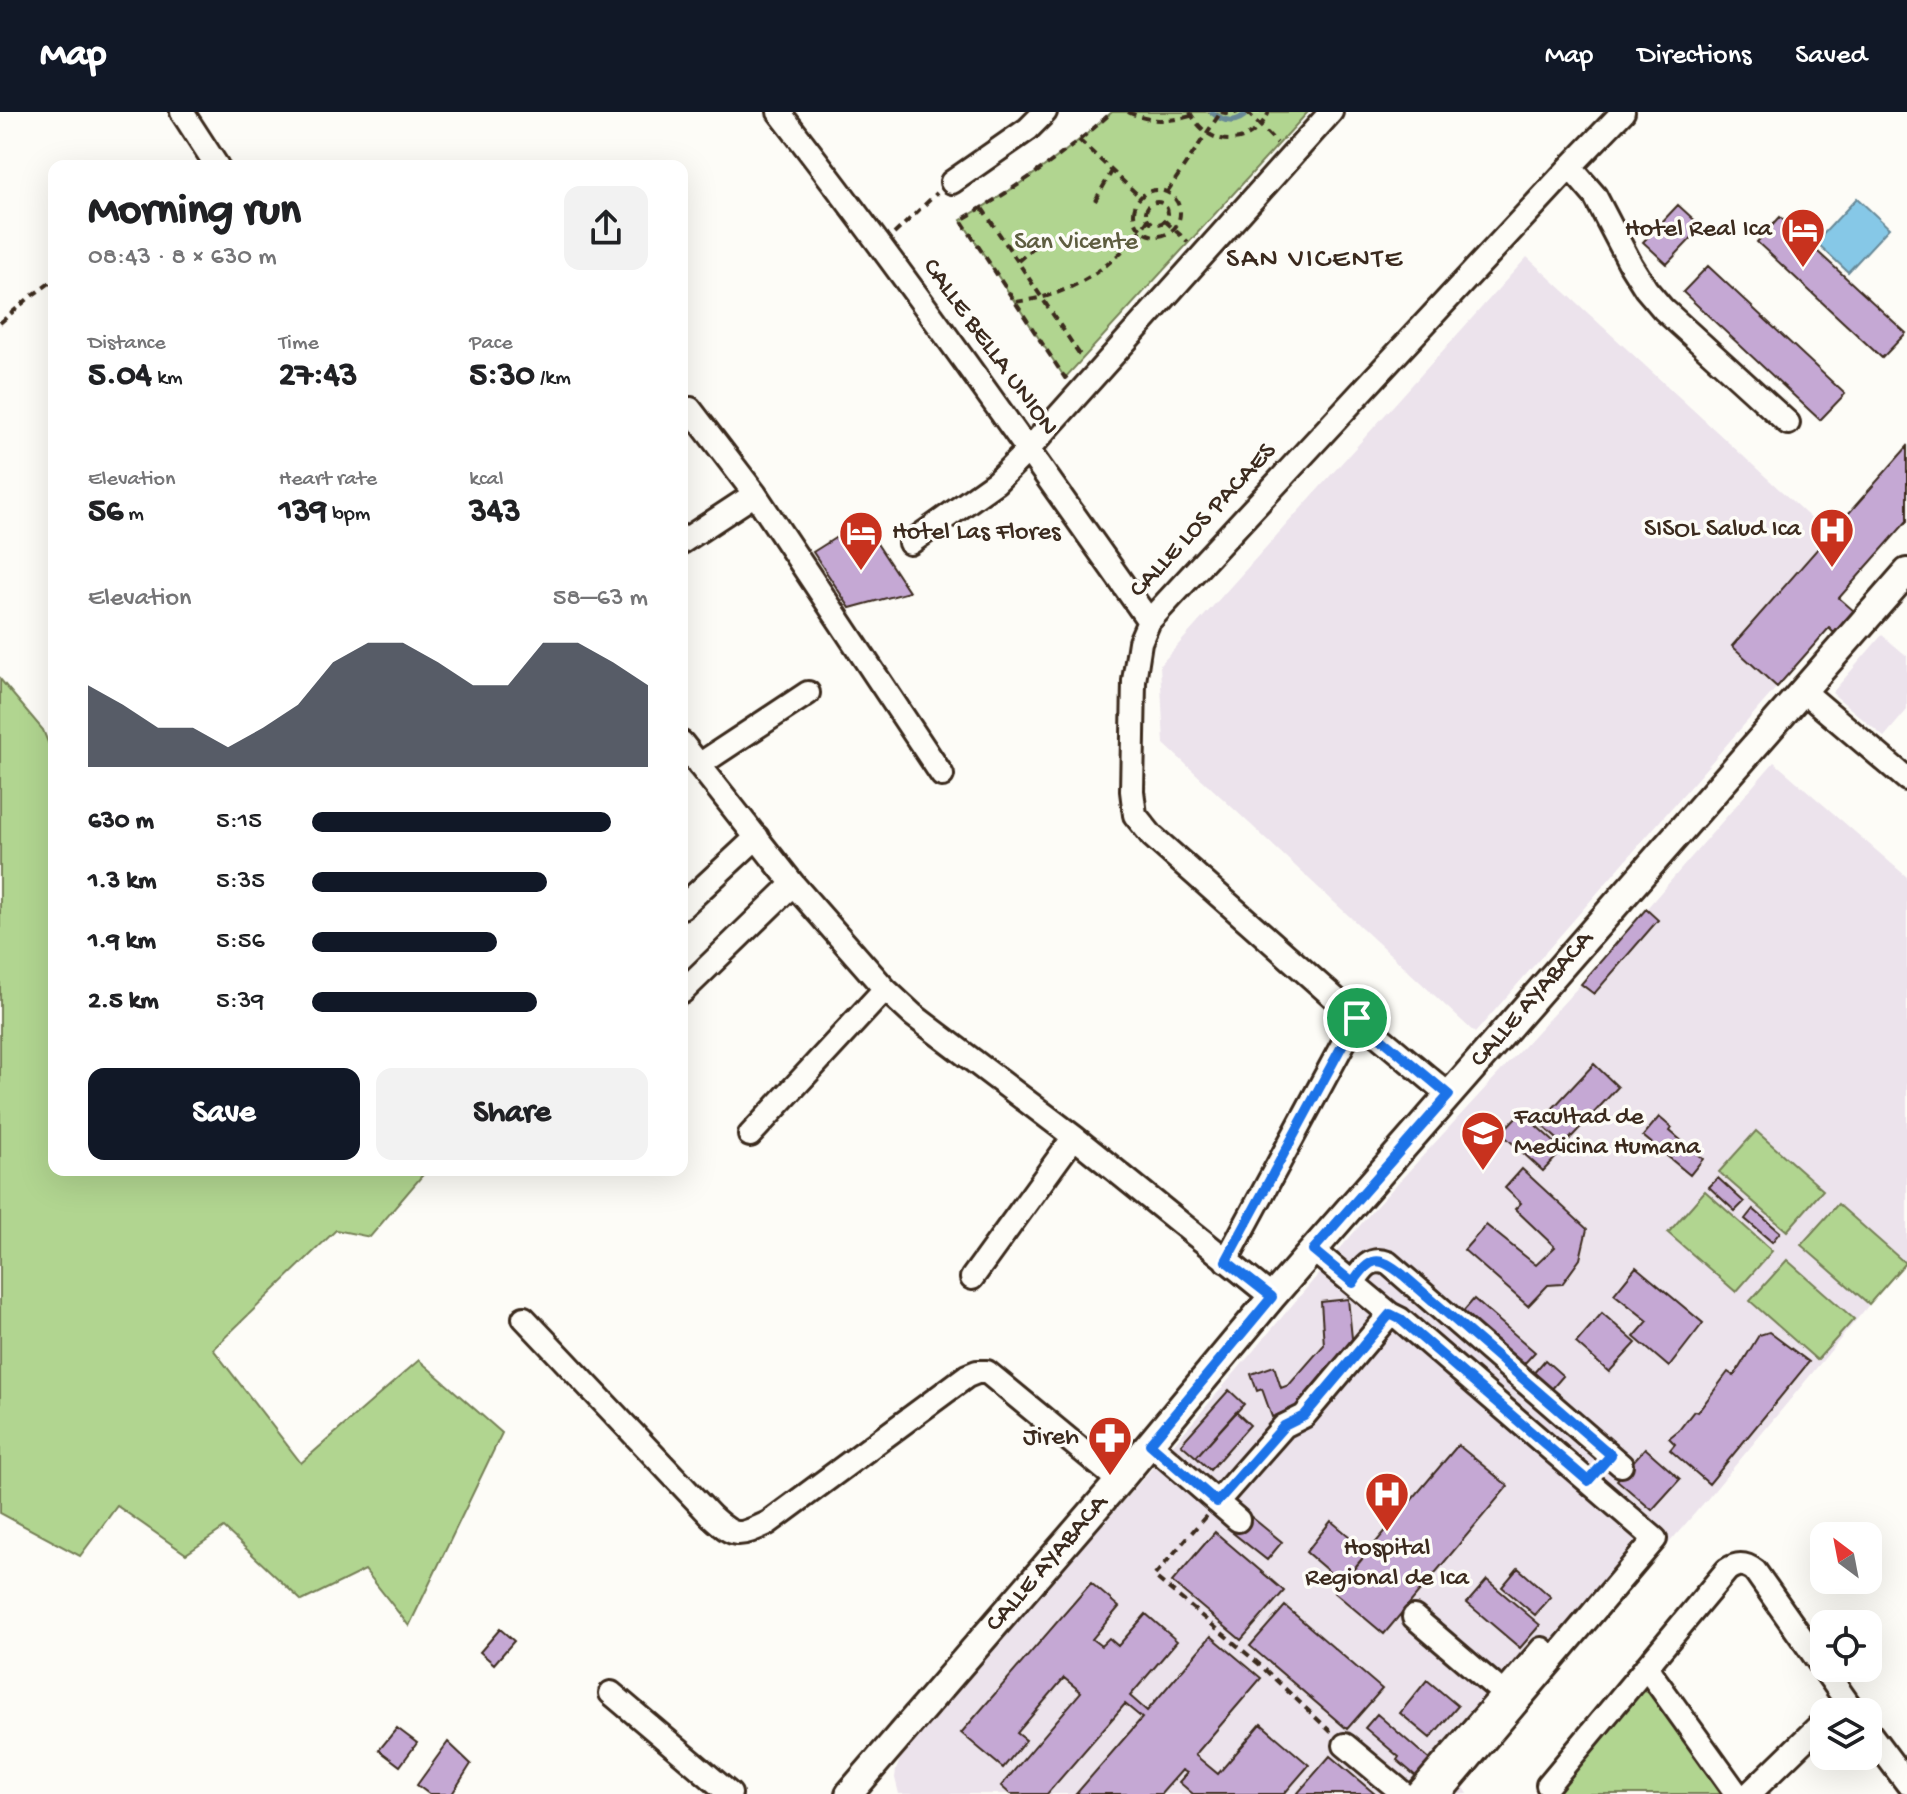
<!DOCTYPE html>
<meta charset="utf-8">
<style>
:root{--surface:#fff;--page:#f2f2f2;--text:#202124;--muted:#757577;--accent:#111827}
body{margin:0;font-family:"Gochi Hand",sans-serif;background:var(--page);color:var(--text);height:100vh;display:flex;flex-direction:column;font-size:30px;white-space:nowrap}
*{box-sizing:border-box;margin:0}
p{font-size:26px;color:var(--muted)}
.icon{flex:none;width:44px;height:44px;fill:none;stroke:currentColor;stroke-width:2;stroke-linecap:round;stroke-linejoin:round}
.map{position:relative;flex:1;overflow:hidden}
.details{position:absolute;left:48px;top:48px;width:640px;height:1016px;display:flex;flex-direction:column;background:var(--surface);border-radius:16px;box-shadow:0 8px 32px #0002}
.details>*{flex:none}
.needle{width:52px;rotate:328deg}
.buttons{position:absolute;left:1810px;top:1410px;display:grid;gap:16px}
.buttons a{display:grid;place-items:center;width:72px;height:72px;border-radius:16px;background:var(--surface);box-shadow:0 8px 32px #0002;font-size:40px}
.pin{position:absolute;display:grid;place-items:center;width:68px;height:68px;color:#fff;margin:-34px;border:4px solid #fff;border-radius:50%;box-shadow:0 2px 8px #0007}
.round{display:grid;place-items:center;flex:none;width:84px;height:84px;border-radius:16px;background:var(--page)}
.summary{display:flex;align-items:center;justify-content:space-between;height:136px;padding:0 40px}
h1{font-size:44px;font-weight:800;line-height:60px}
.stats{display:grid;grid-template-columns:repeat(3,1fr);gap:12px;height:136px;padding:8px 40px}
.stats div{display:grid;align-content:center}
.stats b{font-size:34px;font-weight:800}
.stats small{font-size:22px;font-weight:400}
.stats p{font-size:22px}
.chart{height:224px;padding:16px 40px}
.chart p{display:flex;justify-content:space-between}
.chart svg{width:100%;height:144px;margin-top:8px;fill:var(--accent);opacity:.7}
.cta{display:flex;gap:16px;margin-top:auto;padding:16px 40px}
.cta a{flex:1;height:92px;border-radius:16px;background:var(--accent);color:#fff;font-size:32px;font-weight:800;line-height:92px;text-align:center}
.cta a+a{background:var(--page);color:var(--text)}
ul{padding:0 40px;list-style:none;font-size:26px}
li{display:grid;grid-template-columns:128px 96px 1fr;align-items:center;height:60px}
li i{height:20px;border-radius:10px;background:var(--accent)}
header{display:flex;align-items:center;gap:48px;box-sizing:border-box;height:112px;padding:0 40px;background:var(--accent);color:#fff}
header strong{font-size:38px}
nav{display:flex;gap:44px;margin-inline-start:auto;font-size:28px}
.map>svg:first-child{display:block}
.built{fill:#ece3ec}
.green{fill:#b1d590;stroke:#768057;stroke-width:2}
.water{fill:#86c8e7;stroke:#688997;stroke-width:2}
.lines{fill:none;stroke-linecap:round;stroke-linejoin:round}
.stream{stroke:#688997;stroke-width:6}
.building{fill:#c5a8d4;stroke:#3b2a1e;stroke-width:2}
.minor-casing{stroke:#3b2a1e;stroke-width:28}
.major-casing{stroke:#3b2a1e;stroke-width:32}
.path{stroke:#3b2a1e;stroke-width:4;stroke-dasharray:8 6;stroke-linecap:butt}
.minor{stroke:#fdfcf7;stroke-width:22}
.major{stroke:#fdfcf7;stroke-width:26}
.route-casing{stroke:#fff;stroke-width:16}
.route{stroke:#1a73e8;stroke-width:10}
.labels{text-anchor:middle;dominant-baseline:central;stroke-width:7;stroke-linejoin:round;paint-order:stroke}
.poi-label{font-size:26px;fill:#3b2a1e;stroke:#fdfcf7;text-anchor:end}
.park-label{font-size:26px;fill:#5e5d40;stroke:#fdfcf7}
.street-label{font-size:26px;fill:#3b2a1e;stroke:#fdfcf7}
.neighbourhood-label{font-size:28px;letter-spacing:2px;fill:#3b2a1e;stroke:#fdfcf7}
</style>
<header>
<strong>Map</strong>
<nav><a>Map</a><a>Directions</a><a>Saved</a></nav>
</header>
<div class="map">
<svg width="1907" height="1682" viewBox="0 0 1907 1682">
<rect width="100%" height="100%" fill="#fdfcf7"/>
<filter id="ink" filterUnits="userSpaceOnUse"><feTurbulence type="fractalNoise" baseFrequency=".0125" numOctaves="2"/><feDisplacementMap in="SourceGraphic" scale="16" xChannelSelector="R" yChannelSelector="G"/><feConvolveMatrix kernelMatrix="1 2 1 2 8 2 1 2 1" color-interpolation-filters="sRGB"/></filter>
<g filter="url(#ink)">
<!-- built -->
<path class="built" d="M 1527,145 L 1830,424 L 1732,534 L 1777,575 L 1475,921 L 1164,632 L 1160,553 Z
M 1882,523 L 1907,544 L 1907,598 L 1884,625 L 1832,581 Z
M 1774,650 L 1907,765 L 1907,1147 L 1709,1385 L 1461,1670 L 1468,1682 L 899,1682 L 895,1666 L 896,1658 L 903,1639 L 1192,1311 L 1373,1098 L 1581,872 Z"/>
<!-- green -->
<path class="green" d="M 1112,0 L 1308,0 L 1065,266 L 961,108 C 1015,77 1066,42 1112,0 Z
M 0,567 L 43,618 L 54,645 L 54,1058 L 427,1058 L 370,1125 L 336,1118 L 213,1237 L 301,1351 L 419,1248 L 502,1321 L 409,1514 L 365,1458 L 302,1489 L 224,1416 L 186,1442 L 117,1394 L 80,1444 L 0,1401 Z
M 1756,1019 L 1823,1078 L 1787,1119 L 1719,1060 Z
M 1705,1079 L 1772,1139 L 1736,1180 L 1668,1121 Z
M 1838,1092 L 1905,1151 L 1869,1192 L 1801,1133 Z
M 1787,1148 L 1854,1207 L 1817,1248 L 1750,1189 Z
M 1643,1579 L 1650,1581 L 1723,1682 L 1560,1682 L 1558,1679 L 1638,1581 Z"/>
<!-- water -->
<path class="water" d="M 1857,86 L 1889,116 L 1848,160 L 1816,130 Z"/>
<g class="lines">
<!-- stream -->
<path class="stream" d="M 1212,0 C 1224,11 1237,12 1248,0"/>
</g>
<!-- building -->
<path class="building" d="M 1678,93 L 1702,115 L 1667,152 L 1643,130 Z
M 1780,105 L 1906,221 L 1882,246 L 1757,130 Z
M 1708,154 L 1845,282 L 1820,308 L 1683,180 Z
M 1907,335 L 1907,409 L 1839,486 L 1854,499 L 1834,521 L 1829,516 L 1777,575 L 1732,534 Z
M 862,409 L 909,480 L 850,496 L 813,440 Z
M 1646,797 L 1658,808 L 1594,882 L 1581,872 Z
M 1594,952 L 1618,975 L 1564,1033 L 1539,1011 Z
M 1521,1000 L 1563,1038 L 1543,1059 L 1501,1021 Z
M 1659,1005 L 1672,1016 L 1670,1019 L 1703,1047 L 1690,1063 L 1643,1024 Z
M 1522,1057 L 1587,1117 L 1580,1147 L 1562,1172 L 1548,1173 L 1528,1194 L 1464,1138 L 1486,1113 L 1536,1153 L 1555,1135 L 1515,1097 L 1521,1091 L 1505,1076 Z
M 1718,1066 L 1744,1090 L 1735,1099 L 1709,1075 Z
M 1753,1097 L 1780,1120 L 1772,1130 L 1745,1107 Z
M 1636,1155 L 1703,1211 L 1669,1255 L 1634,1225 L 1648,1209 L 1614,1182 Z
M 1348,1187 L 1353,1236 L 1304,1293 L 1272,1305 L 1262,1277 L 1257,1279 L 1251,1262 L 1274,1254 L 1281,1276 L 1289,1273 L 1324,1233 L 1321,1190 Z
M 1474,1187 L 1535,1240 L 1522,1254 L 1461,1202 Z
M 1602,1201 L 1636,1231 L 1609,1260 L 1576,1231 Z
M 1769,1220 L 1809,1250 L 1709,1372 L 1670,1338 L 1675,1332 L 1669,1326 L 1679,1318 L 1694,1299 L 1698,1300 L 1728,1260 L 1734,1264 L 1759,1223 Z
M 1545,1248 L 1563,1264 L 1550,1279 L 1532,1263 Z
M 1229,1278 L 1244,1292 L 1196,1345 L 1181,1332 Z
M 1236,1300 L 1250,1313 L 1210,1358 L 1196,1345 Z
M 1458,1333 L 1508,1374 L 1384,1522 L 1334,1480 Z
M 1645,1336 L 1680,1367 L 1652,1398 L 1617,1368 Z
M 1249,1403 L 1282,1430 L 1267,1448 L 1233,1421 Z
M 1331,1409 L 1368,1440 L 1342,1471 L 1306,1440 Z
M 1215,1420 L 1284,1479 L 1241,1528 L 1172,1470 Z
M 1518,1456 L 1551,1485 L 1535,1503 L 1502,1475 Z
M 1487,1468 L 1540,1513 L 1520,1536 L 1467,1491 Z
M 1091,1471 L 1119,1495 L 1092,1527 L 1101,1534 L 1109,1526 L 1118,1534 L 1146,1502 L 1177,1529 L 1130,1584 L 1147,1599 L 1211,1524 L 1261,1566 L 1195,1643 L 1218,1662 L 1261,1612 L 1309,1653 L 1284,1682 L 1193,1682 L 1179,1670 L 1187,1661 L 1182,1658 L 1161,1682 L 1076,1682 L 1142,1606 L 1125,1592 L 1047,1682 L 1010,1682 L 1001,1674 L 1081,1580 L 1064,1566 L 1017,1621 L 1026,1628 L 1003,1656 L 961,1621 Z
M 1285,1494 L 1382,1577 L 1347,1617 L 1250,1534 Z
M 500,1517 L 514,1529 L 494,1552 L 480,1540 Z
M 1427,1568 L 1458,1594 L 1430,1626 L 1400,1601 Z
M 1377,1602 L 1431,1649 L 1417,1665 L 1397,1648 L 1399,1645 L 1365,1616 Z
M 397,1616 L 417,1631 L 400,1654 L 379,1638 Z
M 448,1630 L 471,1652 L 452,1682 L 429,1682 L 417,1673 Z
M 1330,1644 L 1375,1682 L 1297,1682 Z"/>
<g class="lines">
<!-- minor casing -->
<g class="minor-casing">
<path id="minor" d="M 182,0 L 217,54
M 779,0 C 908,166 1028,338 1149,509
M 1570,55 L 1595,84 L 1631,153 L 1646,177 L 1663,197 L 1788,311
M 952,70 L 1028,17 L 1045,0
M 690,297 L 755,382 L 942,663
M 682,430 L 755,382
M 910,431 L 996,370 L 1028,338 L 1331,0
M 1802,578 L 1907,667
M 682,631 L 793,772 L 885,877 L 913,903 L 1074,1025 L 1272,1185
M 699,653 L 808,581
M 682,795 L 757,725
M 682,880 L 793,772
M 1449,983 L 1357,906 L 1152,724 L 1135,703 L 1132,679 L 1134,569 L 1140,530 L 1149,509 L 1570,55 L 1623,0
M 750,1023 L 885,877
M 1313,1138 L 1390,1202 L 1400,1207 L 1655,1427 L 1440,1682
M 1226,1149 L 1357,906
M 972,1166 L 1074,1025
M 1353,1171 C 1362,1157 1370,1144 1388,1151 L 1621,1353
M 524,1206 L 711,1404 C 735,1426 738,1425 768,1411 L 967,1264 L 977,1260 L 987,1260 L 1119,1369
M 1150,1332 L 1238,1408
M 1217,1390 L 1284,1314 L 1304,1304 L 1390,1202
M 1414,1505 L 1504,1582
M 1646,1555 L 1737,1682
M 611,1581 L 730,1682
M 1868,1619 L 1907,1671
M 1345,1633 L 1404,1682
M 1548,1673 L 1727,1458 C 1737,1451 1745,1451 1755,1459 L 1854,1600
M 1417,1682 L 1542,1537
M 1749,1682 L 1824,1609"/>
</g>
<!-- major casing -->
<g class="major-casing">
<g id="major">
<path id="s1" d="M 849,1682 L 1119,1369 L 1272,1185 L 1907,460"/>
</g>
</g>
<!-- path -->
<path class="path" d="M 1128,0 C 1149,10 1169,10 1191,4
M 1190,0 C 1208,37 1251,38 1269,0
M 1221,0 L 1230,2 L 1238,0
M 1247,0 L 1277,31
M 1079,28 L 1140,85
M1134 101a23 23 0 1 1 46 0a23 23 0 1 1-46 0Z
M 1167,80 L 1221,0
M 1095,89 L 1112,59
M1146 101a11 11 0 1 1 22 0a11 11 0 1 1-22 0Z
M 982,96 L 1082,246
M 1165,109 L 1188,130
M 894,122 L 937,81
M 1018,149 L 1044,126
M 1016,190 C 1026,188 1037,187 1047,184 C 1088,172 1125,143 1148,108
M 0,211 L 30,185 L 54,168
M 1067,264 L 1065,266 L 961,108 C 1015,77 1066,42 1112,0
M 1206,1404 L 1154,1464 L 1259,1552 L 1331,1620"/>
<!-- minor -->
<use href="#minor" class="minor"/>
<!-- major -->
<use href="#major" class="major"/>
</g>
</g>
<g class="lines" filter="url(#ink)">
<!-- route casing -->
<g class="route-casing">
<path id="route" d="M 1357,906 L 1449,983 L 1313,1138 L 1353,1171 C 1371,1144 1378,1143 1403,1163 L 1611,1343 L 1588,1369 L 1400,1207 L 1390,1202 L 1304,1304 L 1284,1314 L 1217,1390 L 1150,1332 L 1272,1185 L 1226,1149 Z"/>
</g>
<!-- route -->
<use href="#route" class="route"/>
</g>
<!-- icons -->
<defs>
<g id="hotel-pin" transform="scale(2.3)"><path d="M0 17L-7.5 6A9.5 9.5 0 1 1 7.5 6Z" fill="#c8321e" stroke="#fdfcf7"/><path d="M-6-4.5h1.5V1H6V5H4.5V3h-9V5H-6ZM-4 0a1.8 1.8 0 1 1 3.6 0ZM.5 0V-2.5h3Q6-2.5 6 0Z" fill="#fff"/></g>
<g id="hospital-pin" transform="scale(2.3)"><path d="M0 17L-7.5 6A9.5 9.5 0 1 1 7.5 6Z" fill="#c8321e" stroke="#fdfcf7"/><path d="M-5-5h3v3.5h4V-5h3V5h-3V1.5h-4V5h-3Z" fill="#fff"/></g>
<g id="school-pin" transform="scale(2.3)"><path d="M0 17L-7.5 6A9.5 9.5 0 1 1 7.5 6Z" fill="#c8321e" stroke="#fdfcf7"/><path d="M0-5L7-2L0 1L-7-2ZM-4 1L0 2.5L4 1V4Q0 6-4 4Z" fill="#fff"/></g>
<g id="pharmacy-pin" transform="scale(2.3)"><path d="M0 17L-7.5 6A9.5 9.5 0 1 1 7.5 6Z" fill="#c8321e" stroke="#fdfcf7"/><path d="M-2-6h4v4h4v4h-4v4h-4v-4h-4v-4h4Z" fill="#fff"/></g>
</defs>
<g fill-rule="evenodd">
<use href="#hotel-pin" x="1803" y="118"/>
<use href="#hospital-pin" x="1832" y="418"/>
<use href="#hotel-pin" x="861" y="421"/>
<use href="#school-pin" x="1483" y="1021"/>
<use href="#pharmacy-pin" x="1110" y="1326"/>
<use href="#hospital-pin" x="1387" y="1382"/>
</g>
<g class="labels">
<!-- poi labels -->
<g class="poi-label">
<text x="1772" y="118">Hotel Real Ica</text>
<text x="1801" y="418">SISOL Salud Ica</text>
<text x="892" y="421" text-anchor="start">Hotel Las Flores</text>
<text x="1514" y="1006" text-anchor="start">Facultad de<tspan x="1514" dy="30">Medicina Humana</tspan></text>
<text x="1079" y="1326">Jireh</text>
<text x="1387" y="1437" text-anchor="middle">Hospital<tspan x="1387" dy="30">Regional de Ica</tspan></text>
</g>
<!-- park labels -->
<g class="park-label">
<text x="1076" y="131">San Vicente</text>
</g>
<!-- street labels -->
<g class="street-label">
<text transform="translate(989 236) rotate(54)">CALLE BELLA UNION</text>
<text transform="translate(1204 409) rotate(-47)">CALLE LOS PACAES</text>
<text stroke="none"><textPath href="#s1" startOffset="1048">CALLE AYABACA</textPath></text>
<text stroke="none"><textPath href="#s1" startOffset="304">CALLE AYABACA</textPath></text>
</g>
<!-- neighbourhood labels -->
<g class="neighbourhood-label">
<text x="1315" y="148">SAN VICENTE</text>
</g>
</g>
</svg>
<div class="buttons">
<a><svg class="needle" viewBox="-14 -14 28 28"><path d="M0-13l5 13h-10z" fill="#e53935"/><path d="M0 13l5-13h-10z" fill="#757577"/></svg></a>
<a><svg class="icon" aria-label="locate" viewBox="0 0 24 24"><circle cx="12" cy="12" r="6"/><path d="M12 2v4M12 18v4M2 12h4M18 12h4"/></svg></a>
<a><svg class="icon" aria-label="layers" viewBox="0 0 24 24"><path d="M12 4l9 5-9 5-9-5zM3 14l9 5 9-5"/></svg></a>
</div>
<div class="pin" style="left:1357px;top:906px;background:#1e9e55"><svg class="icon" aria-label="arrive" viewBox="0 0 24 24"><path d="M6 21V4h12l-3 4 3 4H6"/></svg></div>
<section class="details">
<div class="summary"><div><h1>Morning run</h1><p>08:43 · 8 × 630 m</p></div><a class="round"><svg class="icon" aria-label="share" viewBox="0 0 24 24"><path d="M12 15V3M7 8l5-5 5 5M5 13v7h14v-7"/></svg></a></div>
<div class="stats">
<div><p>Distance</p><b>5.04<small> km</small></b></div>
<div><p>Time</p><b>27:43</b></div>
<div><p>Pace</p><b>5:30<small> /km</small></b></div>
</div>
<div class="stats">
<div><p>Elevation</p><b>56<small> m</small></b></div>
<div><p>Heart rate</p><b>139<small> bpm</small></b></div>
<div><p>kcal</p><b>343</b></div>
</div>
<div class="chart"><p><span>Elevation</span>58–63 m</p>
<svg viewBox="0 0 160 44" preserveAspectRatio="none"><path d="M0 44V19L10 25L20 32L30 32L40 38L50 32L60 25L70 12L80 6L90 6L100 12L110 19L120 19L130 6L140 6L150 12L160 19V44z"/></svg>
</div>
<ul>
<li><b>630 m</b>5:15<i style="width:89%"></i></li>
<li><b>1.3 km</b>5:35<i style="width:70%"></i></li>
<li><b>1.9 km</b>5:56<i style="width:55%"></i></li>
<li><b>2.5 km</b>5:39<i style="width:67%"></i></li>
</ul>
<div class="cta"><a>Save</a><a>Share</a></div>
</section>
</div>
